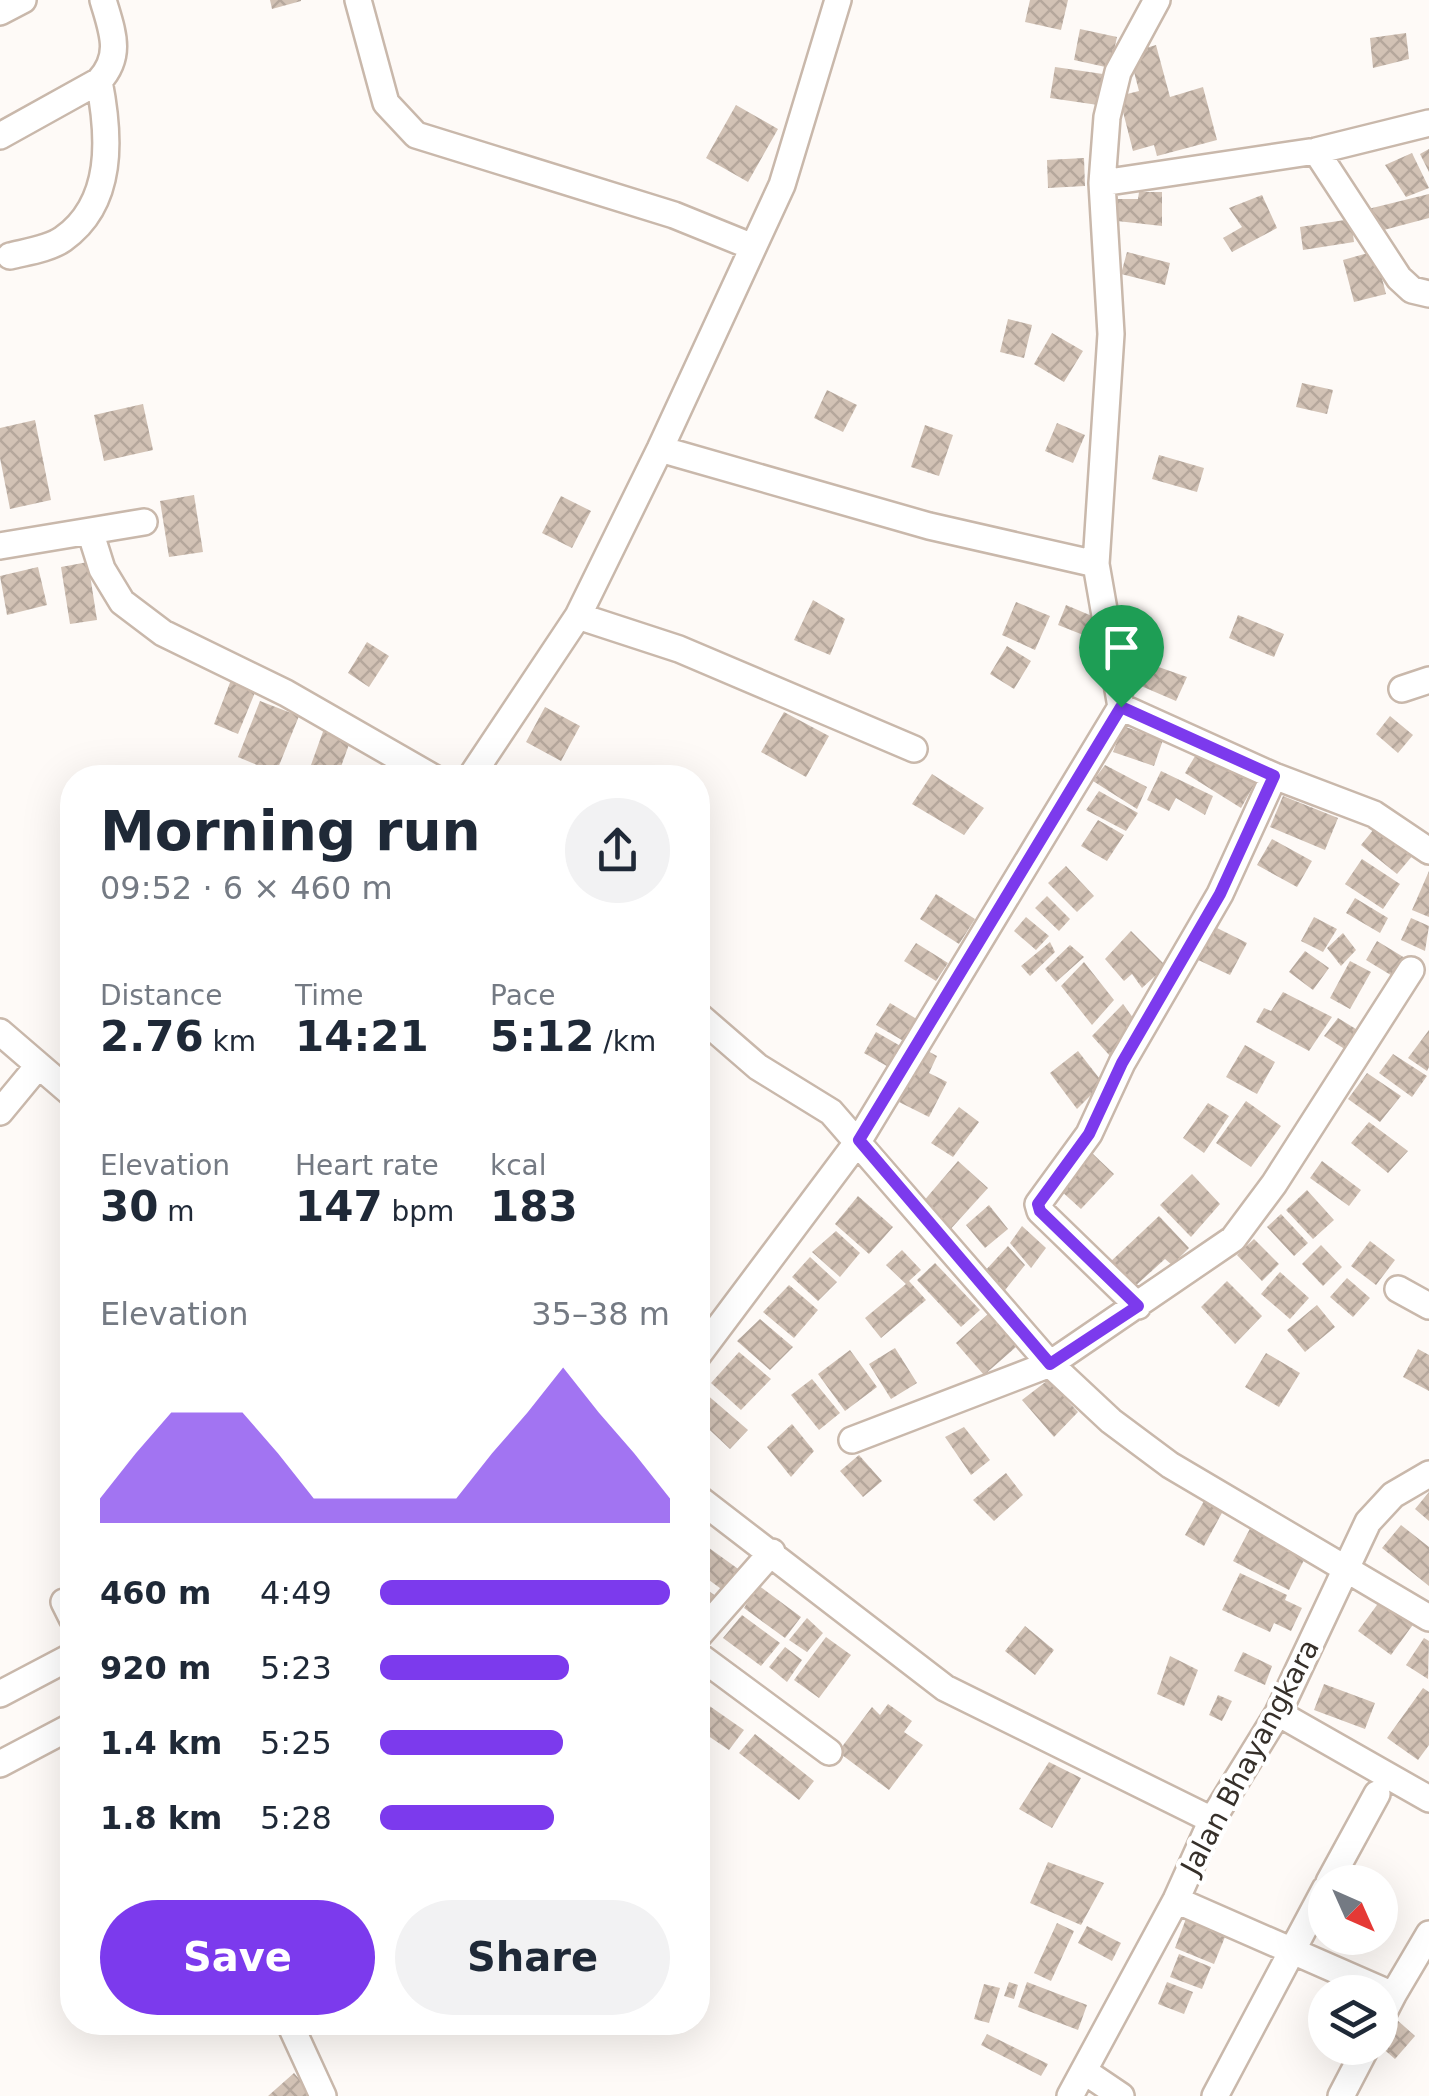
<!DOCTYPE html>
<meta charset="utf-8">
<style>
:root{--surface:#fff;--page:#f2f2f3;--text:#1f2937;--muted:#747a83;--accent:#7c3aed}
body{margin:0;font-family:"DejaVu Sans",sans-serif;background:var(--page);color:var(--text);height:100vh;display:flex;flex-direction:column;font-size:38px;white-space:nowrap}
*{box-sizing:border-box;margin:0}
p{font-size:32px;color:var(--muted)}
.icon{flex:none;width:55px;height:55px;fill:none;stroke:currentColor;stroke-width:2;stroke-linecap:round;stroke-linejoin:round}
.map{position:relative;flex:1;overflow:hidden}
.sheet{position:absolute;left:60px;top:765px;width:650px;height:1270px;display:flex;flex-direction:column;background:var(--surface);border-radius:40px;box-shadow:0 10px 40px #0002}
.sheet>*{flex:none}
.needle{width:65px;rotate:135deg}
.fabs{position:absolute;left:1308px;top:1865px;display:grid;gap:20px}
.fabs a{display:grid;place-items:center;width:90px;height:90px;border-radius:50%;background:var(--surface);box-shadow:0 10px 40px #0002;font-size:50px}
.pin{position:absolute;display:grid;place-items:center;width:85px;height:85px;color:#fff;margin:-102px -42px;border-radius:50% 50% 50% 0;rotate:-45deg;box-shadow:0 0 10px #0007}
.pin .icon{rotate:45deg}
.round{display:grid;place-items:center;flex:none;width:105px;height:105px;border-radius:52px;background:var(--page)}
.headline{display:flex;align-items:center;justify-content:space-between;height:170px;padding:0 40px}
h1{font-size:55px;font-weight:700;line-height:75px}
.metrics{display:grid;grid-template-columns:repeat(3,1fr);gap:15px;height:170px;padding:10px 40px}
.metrics div{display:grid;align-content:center}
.metrics b{font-size:42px;font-weight:700}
.metrics small{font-size:28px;font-weight:400}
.metrics p{font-size:28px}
.chart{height:280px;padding:20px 40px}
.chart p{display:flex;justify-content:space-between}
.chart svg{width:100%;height:180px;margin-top:10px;fill:var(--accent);opacity:.7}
.action{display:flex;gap:20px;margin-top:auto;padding:20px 40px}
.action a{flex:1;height:115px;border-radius:60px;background:var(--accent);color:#fff;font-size:40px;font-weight:700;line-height:115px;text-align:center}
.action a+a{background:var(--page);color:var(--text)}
ul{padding:0 40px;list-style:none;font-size:32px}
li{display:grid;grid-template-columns:160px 120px 1fr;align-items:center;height:75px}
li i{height:25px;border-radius:12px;background:var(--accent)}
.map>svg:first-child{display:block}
.building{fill:url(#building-cross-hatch)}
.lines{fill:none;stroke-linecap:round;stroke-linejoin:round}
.minor-casing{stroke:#c9b8ab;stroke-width:30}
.minor{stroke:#fff;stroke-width:25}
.route-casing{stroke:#fff;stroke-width:20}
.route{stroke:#7c3aed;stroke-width:12}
.labels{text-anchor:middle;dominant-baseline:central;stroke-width:9;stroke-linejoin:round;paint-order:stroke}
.street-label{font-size:28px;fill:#36302a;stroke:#fff}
</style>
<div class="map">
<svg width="1429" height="2096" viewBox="0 0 1429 2096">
<defs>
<pattern id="building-cross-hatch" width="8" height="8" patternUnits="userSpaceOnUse" patternTransform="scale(2.5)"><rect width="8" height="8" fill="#d2c2b5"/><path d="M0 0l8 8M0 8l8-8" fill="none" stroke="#b5a79c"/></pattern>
</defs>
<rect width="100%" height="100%" fill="#fefaf7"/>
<!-- building -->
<path class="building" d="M 270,0 L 301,0 L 301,1 L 272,9 Z
M 1030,0 L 1068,0 L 1061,30 L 1025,22 Z
M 1080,29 L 1117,37 L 1110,68 L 1074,60 Z
M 1406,33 L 1409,59 L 1373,68 L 1370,38 Z
M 1156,45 L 1170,97 L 1203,87 L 1217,140 L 1157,156 L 1154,145 L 1133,151 L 1119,96 L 1139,91 L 1129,53 Z
M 1055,67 L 1103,74 L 1098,105 L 1050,98 Z
M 736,105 L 778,129 L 748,182 L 706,158 Z
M 1429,149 L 1429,172 L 1420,154 Z
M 1412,153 L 1429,188 L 1406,197 L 1385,165 Z
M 1084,158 L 1085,186 L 1048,188 L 1047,160 Z
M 1139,192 L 1162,192 L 1162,226 L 1117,221 L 1117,199 L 1138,199 Z
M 1429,194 L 1429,218 L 1380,231 L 1368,209 Z
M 1262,195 L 1277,228 L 1232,252 L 1223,238 L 1242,227 L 1229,208 Z
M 1351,219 L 1354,242 L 1303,250 L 1300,227 Z
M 1375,251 L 1386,294 L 1354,302 L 1343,260 Z
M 1127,252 L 1170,263 L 1165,285 L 1121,274 Z
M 1008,319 L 1032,325 L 1024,358 L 1000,352 Z
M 1052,333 L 1083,351 L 1064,382 L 1034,364 Z
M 1302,383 L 1333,390 L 1327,414 L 1296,407 Z
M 827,390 L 857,405 L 843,432 L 814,418 Z
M 143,404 L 153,450 L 104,461 L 94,415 Z
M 35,420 L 51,500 L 10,509 L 0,458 L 0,428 Z
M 1057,423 L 1085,435 L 1073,463 L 1045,451 Z
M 925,425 L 953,435 L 939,476 L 911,467 Z
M 1159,455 L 1204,468 L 1197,492 L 1152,479 Z
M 194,495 L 203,552 L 169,557 L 160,501 Z
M 561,496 L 591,511 L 572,548 L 542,533 Z
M 88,562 L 97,620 L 70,624 L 61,567 Z
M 38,567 L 47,605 L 7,615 L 0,576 Z
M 813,600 L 845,619 L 830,655 L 794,640 Z
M 1016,602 L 1050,616 L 1035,650 L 1002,635 Z
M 1066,605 L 1099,619 L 1091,638 L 1058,625 Z
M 1238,615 L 1284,634 L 1274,657 L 1229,638 Z
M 367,642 L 389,656 L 369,687 L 348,673 Z
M 1007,646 L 1031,661 L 1014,689 L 990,674 Z
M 1150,664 L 1187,677 L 1176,701 L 1141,686 Z
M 231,680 L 256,690 L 238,734 L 214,724 Z
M 260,701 L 299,716 L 276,773 L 238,757 Z
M 545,707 L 580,726 L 561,761 L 526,742 Z
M 784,712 L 829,736 L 806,777 L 761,752 Z
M 1390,716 L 1413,735 L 1398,753 L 1376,734 Z
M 325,726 L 352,736 L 338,775 L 311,765 Z
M 1123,726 L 1163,740 L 1154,766 L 1113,752 Z
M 1201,746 L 1258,778 L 1241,808 L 1185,773 Z
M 1105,765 L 1147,787 L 1137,809 L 1093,781 Z
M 1161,771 L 1213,796 L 1205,815 L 1176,798 L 1169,811 L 1147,800 Z
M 932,774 L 984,808 L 964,835 L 912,804 Z
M 1099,791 L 1138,813 L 1126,831 L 1086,810 Z
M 1283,796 L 1338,818 L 1325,850 L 1270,827 Z
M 1098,820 L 1124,835 L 1107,861 L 1081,846 Z
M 1378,824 L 1414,854 L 1397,874 L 1361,845 Z
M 1272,839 L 1312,861 L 1297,887 L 1257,865 Z
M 1362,859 L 1400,884 L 1383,909 L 1345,884 Z
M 1066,866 L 1094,896 L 1077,912 L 1048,883 Z
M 1429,871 L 1429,917 L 1412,910 Z
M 936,894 L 975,919 L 959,944 L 920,919 Z
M 1047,896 L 1070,919 L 1059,931 L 1035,908 Z
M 1355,898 L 1388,918 L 1380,933 L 1346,913 Z
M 1026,917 L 1049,936 L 1036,950 L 1014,931 Z
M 1314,917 L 1337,929 L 1323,952 L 1301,941 Z
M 1411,918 L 1429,926 L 1425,951 L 1401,940 Z
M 1211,925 L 1247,943 L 1230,975 L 1194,958 Z
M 1131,931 L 1166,966 L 1142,988 L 1132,974 L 1124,981 L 1105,959 Z
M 1343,933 L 1356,950 L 1341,966 L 1327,948 Z
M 1377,941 L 1405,958 L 1394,977 L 1366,960 Z
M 1050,942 L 1055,952 L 1030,976 L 1021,966 Z
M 916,943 L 948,963 L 936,981 L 904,961 Z
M 1070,945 L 1084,957 L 1056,982 L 1045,969 Z
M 1305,951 L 1329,968 L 1313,990 L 1289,972 Z
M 1350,961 L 1371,972 L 1350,1009 L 1330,998 Z
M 1084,962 L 1114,1000 L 1092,1025 L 1061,986 Z
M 1283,992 L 1332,1017 L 1309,1051 L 1256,1022 L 1264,1008 L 1271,1011 Z
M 890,1003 L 920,1021 L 907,1043 L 876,1025 Z
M 1123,1004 L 1139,1026 L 1110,1056 L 1092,1036 Z
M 1338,1018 L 1364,1034 L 1351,1053 L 1324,1036 Z
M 1429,1030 L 1429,1067 L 1427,1071 L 1408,1058 Z
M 876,1032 L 904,1048 L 892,1069 L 864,1053 Z
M 1245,1045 L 1275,1062 L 1257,1094 L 1226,1077 Z
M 922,1048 L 937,1056 L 929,1073 L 947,1082 L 929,1117 L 899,1102 Z
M 1078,1051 L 1103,1083 L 1077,1109 L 1050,1073 Z
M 1393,1054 L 1427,1076 L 1412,1097 L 1379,1073 Z
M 1367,1073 L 1401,1096 L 1380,1122 L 1348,1099 Z
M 1246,1101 L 1281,1126 L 1251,1167 L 1216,1143 Z
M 1208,1103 L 1229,1116 L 1204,1153 L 1183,1138 Z
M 959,1107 L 979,1122 L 953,1157 L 931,1143 Z
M 1369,1122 L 1408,1151 L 1388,1173 L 1351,1143 Z
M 1092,1153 L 1114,1174 L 1081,1209 L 1060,1190 Z
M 958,1161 L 988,1188 L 947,1233 L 922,1203 Z
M 1322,1161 L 1361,1190 L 1349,1206 L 1310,1178 Z
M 1192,1174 L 1220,1204 L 1191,1237 L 1160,1205 Z
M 1307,1190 L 1334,1220 L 1313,1239 L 1286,1210 Z
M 858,1196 L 893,1227 L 869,1254 L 835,1224 Z
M 989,1205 L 1008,1229 L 985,1248 L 966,1225 Z
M 1281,1214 L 1308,1243 L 1294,1256 L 1267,1227 Z
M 1159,1216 L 1189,1248 L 1172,1265 L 1165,1259 L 1133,1288 L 1108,1264 Z
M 1022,1226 L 1046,1248 L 1031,1268 L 1010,1243 Z
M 836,1231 L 860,1253 L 840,1277 L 812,1252 Z
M 1254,1239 L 1279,1264 L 1262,1281 L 1237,1255 Z
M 1370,1241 L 1395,1260 L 1376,1285 L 1351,1266 Z
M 1321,1245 L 1342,1267 L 1323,1286 L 1302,1264 Z
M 1008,1246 L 1025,1265 L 1002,1294 L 983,1273 Z
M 902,1250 L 921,1270 L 909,1281 L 926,1300 L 881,1338 L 865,1318 L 906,1284 L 886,1265 Z
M 810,1257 L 837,1282 L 818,1301 L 792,1277 Z
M 935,1263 L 980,1310 L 961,1327 L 917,1280 Z
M 1280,1272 L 1309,1298 L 1290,1319 L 1261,1294 Z
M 1347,1278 L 1370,1298 L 1353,1317 L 1330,1297 Z
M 1227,1281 L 1262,1316 L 1235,1344 L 1201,1307 Z
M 789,1285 L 818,1310 L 794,1338 L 763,1312 Z
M 1317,1305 L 1335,1327 L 1305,1352 L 1287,1330 Z
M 988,1314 L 1016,1347 L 984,1375 L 956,1343 Z
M 760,1319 L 793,1347 L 770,1370 L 737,1341 Z
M 895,1348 L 917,1383 L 891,1399 L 869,1364 Z
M 1418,1349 L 1429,1355 L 1429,1391 L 1403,1377 Z
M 850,1350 L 877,1387 L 845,1411 L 818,1374 Z
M 739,1352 L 771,1379 L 741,1410 L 711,1383 Z
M 1266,1353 L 1300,1373 L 1279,1407 L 1245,1387 Z
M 812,1379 L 840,1413 L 819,1430 L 791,1395 Z
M 1048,1380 L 1078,1412 L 1054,1437 L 1022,1400 Z
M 698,1387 L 748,1430 L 730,1449 L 698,1419 Z
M 792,1424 L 814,1451 L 791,1477 L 767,1447 Z
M 964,1427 L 990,1460 L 971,1475 L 945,1437 Z
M 859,1455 L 882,1481 L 863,1497 L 840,1471 Z
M 1006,1473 L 1023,1495 L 994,1521 L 973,1500 Z
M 1429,1492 L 1429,1521 L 1415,1509 Z
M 1204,1501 L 1223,1511 L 1204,1546 L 1185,1535 Z
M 1254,1521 L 1309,1550 L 1289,1590 L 1233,1561 Z
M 1401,1525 L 1429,1547 L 1429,1586 L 1382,1548 Z
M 698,1540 L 741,1571 L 724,1591 L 698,1572 Z
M 1240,1573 L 1287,1595 L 1285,1600 L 1302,1608 L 1291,1631 L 1274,1623 L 1270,1632 L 1222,1610 Z
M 698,1583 L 717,1597 L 700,1619 L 698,1617 Z
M 758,1585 L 801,1617 L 785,1638 L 744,1608 Z
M 1385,1594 L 1417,1619 L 1391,1655 L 1358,1631 Z
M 742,1615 L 780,1643 L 761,1666 L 723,1638 Z
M 807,1618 L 823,1633 L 807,1652 L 789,1640 Z
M 1025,1626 L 1054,1650 L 1035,1675 L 1005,1651 Z
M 826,1637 L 851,1655 L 819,1698 L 794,1680 Z
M 1424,1638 L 1429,1641 L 1428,1679 L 1406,1665 Z
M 785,1647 L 802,1660 L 787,1682 L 769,1667 Z
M 1243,1652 L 1272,1666 L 1265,1685 L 1234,1671 Z
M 1170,1656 L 1198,1670 L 1184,1706 L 1157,1694 Z
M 1324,1684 L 1375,1703 L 1365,1729 L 1314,1710 Z
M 1423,1688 L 1429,1692 L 1429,1745 L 1418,1760 L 1387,1738 Z
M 1218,1695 L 1232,1701 L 1222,1721 L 1209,1715 Z
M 698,1698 L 744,1730 L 729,1750 L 698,1729 Z
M 888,1704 L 912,1721 L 904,1732 L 923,1745 L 889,1790 L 838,1752 L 872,1707 L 880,1715 Z
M 755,1734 L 814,1781 L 799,1800 L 739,1753 Z
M 1049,1762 L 1081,1778 L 1052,1828 L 1019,1809 Z
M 1048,1862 L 1104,1883 L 1081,1925 L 1030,1903 Z
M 1187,1916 L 1227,1932 L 1214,1964 L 1175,1948 Z
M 1057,1923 L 1074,1931 L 1051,1981 L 1034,1973 Z
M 1087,1926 L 1121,1943 L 1112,1961 L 1078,1943 Z
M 1179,1954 L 1211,1967 L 1202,1989 L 1170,1977 Z
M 1009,1982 L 1018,1985 L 1014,1999 L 1004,1996 Z
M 1027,1982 L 1087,2005 L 1078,2030 L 1018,2007 Z
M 1167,1982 L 1193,1992 L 1184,2014 L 1158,2004 Z
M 984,1984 L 1000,1988 L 989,2023 L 974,2019 Z
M 1396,2019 L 1415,2036 L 1395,2059 L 1380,2046 L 1380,2038 Z
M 987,2034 L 1048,2064 L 1041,2076 L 981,2045 Z
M 294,2073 L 314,2096 L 268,2096 Z"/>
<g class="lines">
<!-- minor casing -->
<g class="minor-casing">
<path id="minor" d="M 358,0 L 386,103 L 416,135 L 674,215 L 753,247
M 0,12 L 23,0
M 0,136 L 99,81 C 123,55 112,31 103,0
M 1316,151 L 1399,278 L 1412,290 L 1429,294
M 1102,183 L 1316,151 L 1429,123
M 10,256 C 26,252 49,249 63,239 C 114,203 110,137 99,81
M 660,449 L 929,526 L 1096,564
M 90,531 L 144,522
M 0,546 L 90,531 L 102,569 L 122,602 L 163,633 L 286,693 L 434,778
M 578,616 L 679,649 L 914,749
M 1402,689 L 1429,680
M 1121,707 L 1274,776 L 1374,814 L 1429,851
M 470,778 L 578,616 L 660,449 L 782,185 L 838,0
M 698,1015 L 758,1067 L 831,1112 L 1050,1364 L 1111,1421 L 1170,1465 L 1429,1618
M 0,1032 L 72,1094
M 0,1112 L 38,1066
M 1398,1289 L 1429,1306
M 1138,1306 L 1040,1211 L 1038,1204 L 1089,1134 L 1122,1063 L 1220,894 L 1274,776
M 698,1355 L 859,1140 L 1121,707 L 1096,564 L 1111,334 L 1102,183 L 1107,117 L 1118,72 L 1157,0
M 852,1440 L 1050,1364 L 1233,1239 L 1274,1184 L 1411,970
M 698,1498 L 945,1688 L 1212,1820
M 64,1602 L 72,1618
M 698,1636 L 772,1552
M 698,1655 L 829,1752
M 0,1694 L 72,1656
M 1278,1713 L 1429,1799
M 0,1764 L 72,1726
M 1329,1882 L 1377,1794
M 1176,1900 L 1393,1995 L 1380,2020
M 1393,1995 L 1429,1934
M 289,2022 L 323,2096
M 1084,2071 L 1121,2096
M 1070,2096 L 1176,1900 L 1212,1820 L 1278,1713 L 1368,1522 L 1393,1495 L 1429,1474
M 1215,2096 L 1325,1889
M 1341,2096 L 1366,2048"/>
</g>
<!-- minor -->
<use href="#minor" class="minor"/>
</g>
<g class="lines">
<!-- route casing -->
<g class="route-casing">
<path id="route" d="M 1121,707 L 1274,776 L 1220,894 L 1122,1063 L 1089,1134 L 1038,1204 L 1040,1211 L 1138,1306 L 1050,1364 L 859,1140 Z"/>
</g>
<!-- route -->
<use href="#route" class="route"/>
</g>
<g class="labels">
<!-- street labels -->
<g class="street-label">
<text transform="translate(1250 1757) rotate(-62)">Jalan Bhayangkara</text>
</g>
</g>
</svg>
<div class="fabs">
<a><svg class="needle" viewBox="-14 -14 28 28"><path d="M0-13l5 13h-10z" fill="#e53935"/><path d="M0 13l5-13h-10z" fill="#747a83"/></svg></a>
<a><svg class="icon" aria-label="layers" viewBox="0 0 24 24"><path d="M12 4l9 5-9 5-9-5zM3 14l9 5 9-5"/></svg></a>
</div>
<div class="pin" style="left:1121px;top:707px;background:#1e9e55"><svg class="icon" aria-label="arrive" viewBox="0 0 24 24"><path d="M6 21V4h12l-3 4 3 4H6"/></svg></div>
<section class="sheet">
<div class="headline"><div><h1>Morning run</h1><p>09:52 · 6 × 460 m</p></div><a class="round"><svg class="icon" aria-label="share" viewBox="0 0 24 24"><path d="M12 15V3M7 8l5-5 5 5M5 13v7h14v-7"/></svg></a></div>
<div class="metrics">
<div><p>Distance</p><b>2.76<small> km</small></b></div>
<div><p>Time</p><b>14:21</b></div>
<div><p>Pace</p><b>5:12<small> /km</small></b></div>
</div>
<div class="metrics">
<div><p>Elevation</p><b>30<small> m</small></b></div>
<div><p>Heart rate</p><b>147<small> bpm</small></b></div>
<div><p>kcal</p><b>183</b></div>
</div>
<div class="chart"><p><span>Elevation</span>35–38 m</p>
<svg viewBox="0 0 160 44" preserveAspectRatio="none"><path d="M0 44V38L10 27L20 17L30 17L40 17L50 27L60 38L70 38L80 38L90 38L100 38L110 27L120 17L130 6L140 17L150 27L160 38V44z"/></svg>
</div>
<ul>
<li><b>460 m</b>4:49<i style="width:100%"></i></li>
<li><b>920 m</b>5:23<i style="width:65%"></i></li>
<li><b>1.4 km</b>5:25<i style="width:63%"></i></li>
<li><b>1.8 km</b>5:28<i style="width:60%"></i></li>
</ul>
<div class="action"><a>Save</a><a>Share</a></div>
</section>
</div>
